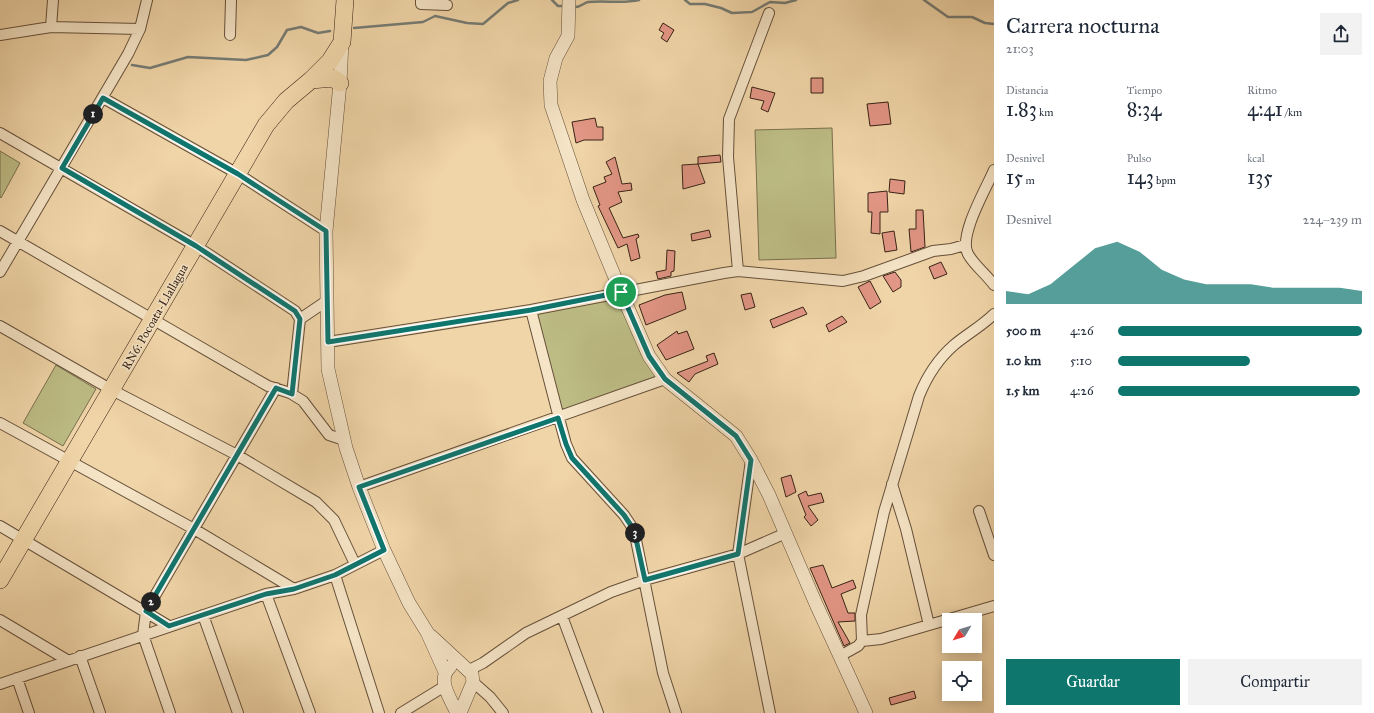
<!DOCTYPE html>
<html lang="es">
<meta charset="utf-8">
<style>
:root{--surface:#fff;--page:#f2f2f3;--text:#1f2937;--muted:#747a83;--accent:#0f766e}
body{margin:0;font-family:"IM FELL Great Primer",serif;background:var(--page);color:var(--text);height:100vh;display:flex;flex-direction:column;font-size:15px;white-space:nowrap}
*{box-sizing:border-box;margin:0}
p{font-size:13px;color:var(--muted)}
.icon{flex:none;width:22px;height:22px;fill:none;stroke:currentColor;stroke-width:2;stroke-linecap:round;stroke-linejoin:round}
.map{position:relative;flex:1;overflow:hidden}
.panel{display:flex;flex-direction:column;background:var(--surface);width:380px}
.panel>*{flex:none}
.needle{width:26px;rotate:232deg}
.fabs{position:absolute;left:942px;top:613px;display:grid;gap:8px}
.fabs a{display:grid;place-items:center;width:40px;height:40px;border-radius:0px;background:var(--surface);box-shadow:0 2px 10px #0003;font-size:20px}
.pin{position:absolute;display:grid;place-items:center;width:34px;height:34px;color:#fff;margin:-17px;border:2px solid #fff;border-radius:50%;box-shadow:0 1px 4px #0007}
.km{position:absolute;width:20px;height:20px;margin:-10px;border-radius:50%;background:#222;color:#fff;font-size:11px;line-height:20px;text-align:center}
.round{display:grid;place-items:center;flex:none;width:42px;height:42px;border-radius:0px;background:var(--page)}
.headline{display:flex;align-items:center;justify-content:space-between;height:68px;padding:0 12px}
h1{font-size:22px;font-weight:600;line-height:30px}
.stats{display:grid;grid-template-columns:repeat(3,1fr);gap:6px;height:68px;padding:4px 12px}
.stats div{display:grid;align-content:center}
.stats b{font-size:20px;font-weight:600}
.stats small{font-size:11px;font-weight:400}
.stats p{font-size:11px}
.chart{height:112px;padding:8px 12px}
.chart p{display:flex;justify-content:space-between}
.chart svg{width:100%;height:72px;margin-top:4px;fill:var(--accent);opacity:.7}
.primary-button{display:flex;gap:8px;margin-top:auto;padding:8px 12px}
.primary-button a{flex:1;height:46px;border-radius:0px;background:var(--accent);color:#fff;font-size:16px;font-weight:600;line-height:46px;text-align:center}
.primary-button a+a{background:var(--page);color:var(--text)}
ul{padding:0 12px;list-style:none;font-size:13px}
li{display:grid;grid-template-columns:64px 48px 1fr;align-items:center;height:30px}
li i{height:10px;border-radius:5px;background:var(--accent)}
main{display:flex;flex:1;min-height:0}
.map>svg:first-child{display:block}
.green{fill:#bdbc85;stroke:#7a704e}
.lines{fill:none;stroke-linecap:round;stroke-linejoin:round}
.stream{stroke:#757b74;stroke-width:2.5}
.building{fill:#e29685;stroke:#382316}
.minor-casing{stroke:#66503a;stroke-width:12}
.tertiary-casing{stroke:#66503a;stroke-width:14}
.trunk-casing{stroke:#382316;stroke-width:18}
.minor{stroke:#f5e4c6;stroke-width:10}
.tertiary{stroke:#f5e4c6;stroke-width:13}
.trunk{stroke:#f0d5a8;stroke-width:17}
.route-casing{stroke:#fff;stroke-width:8}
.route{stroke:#0f766e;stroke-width:5}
.labels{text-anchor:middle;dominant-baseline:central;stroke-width:3;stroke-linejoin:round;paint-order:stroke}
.street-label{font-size:12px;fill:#382316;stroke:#f5e4c6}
</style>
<main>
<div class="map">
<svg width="994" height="713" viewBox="0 0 994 713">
<rect width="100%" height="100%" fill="#f0d5a8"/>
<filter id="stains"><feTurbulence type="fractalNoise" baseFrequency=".005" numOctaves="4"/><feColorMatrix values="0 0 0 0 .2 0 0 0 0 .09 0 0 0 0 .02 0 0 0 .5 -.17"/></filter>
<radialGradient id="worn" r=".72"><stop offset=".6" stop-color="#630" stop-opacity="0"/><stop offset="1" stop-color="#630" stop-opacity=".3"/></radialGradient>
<!-- green -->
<path class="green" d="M 832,128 L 836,258 L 759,260 L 755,130 Z
M 0,151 L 20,163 L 1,198 L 0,197 Z
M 621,292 L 665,379 L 559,418 L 531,310 Z
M 56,365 L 96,389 L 63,446 L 23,423 Z"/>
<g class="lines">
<!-- stream -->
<path class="stream" d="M 552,0 L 558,6 L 565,6
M 685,0 L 690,4 L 705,4 L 721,8 L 732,13 L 752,12 L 770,2 L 785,3 L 796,0
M 924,0 L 948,17 L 972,17 L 985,23 L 994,24
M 574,7 C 580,8 583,3 588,2 C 605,0 622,4 639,0
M 354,28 L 423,22 L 435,16 L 467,23 L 483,24 L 508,3 L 518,0
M 132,65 L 150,68 L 188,57 L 246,60 L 268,55 L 277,47 L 287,30 L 301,27 L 318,33 L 330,31"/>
</g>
<!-- building -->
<path class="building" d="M 663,23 L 674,30 L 667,42 L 661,38 L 664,33 L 659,30 Z
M 811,78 L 823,78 L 823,93 L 811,93 Z
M 752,87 L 775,93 L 768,112 L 761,109 L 764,101 L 750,98 Z
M 888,102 L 891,124 L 870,126 L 867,104 Z
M 595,118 L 597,127 L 603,127 L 603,140 L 584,140 L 576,143 L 572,122 Z
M 720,155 L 721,162 L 698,164 L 705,183 L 683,189 L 682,165 L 698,164 L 698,157 Z
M 615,157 L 622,184 L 631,183 L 632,190 L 618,192 L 622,202 L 609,208 L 623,238 L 638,234 L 639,237 L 636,239 L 640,258 L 631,261 L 627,244 L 618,248 L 598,206 L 600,205 L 593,187 L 606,182 L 604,177 L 612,174 L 606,162 Z
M 890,179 L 905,181 L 904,194 L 889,192 Z
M 887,191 L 888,212 L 880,212 L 880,234 L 871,233 L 872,212 L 868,212 L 868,193 Z
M 916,210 L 923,210 L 925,247 L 911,252 L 909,229 L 916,229 Z
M 709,230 L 711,237 L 692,241 L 691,234 Z
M 894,231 L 897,250 L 885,252 L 882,233 Z
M 667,250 L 675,251 L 674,271 L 671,272 L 671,276 L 658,279 L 656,272 L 666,270 Z
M 941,262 L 947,274 L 934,279 L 929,267 Z
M 895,272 L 901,280 L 901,287 L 893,292 L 883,276 Z
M 870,281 L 881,302 L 870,309 L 858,287 Z
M 682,292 L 686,309 L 646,325 L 639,305 L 665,295 Z
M 751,293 L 755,307 L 745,310 L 741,295 Z
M 803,307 L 807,314 L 773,328 L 770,320 Z
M 842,316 L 847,322 L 829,332 L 826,325 Z
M 677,331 L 678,334 L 687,331 L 694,349 L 666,360 L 657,345 Z
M 714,353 L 718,364 L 695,374 L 689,382 L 677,373 L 708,361 L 706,356 Z
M 791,475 L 796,492 L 786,497 L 781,478 Z
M 806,491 L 808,496 L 821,493 L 824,502 L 808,506 L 818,520 L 811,526 L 804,517 L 806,515 L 798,495 Z
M 823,565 L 832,588 L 853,580 L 856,588 L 841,594 L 848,613 L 855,613 L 855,621 L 838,622 L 850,643 L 844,646 L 810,568 Z
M 914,691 L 916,698 L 891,705 L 889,698 Z"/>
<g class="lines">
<!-- minor casing -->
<g class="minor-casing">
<path id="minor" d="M 421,0 L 421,4 L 447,5
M 51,27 L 53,0
M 0,35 L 51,27 L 140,29
M 230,35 L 231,0
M 103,98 L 238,174 L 326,231
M 0,133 L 196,246 L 295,311 L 300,319 L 292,394
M 994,170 C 986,189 958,236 968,254 C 974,265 986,274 994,285
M 0,231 L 268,386 L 290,393 L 303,401 L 329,435 L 344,440
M 738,271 L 728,157 L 729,119 L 769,13
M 0,272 L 128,54 L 140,29 L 147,0
M 531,310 L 559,418 L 566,444 L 572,458 L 624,515 L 634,530 L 663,673 L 676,713
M 300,319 L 328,300
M 0,326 L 112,390 L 237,455 L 316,502 L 334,520 L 355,564
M 328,342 L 531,310 L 724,273 L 738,271 L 843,281 L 864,276 L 933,251 L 951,249 L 965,245
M 0,423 L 194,529 L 294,589
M 751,460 L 738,554 L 770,713
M 892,484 L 906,529 L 929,625
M 359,487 L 665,379
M 979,511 L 994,555
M 0,526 L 169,626
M 335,575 L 379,713
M 266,594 L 310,713
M 203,615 L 238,713
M 562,616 L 598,713
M 0,620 L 67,660
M 862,641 L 881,639 L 994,606
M 80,656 L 100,713
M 840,656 L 858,646 L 862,641 L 861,615 L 884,512 L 919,396 C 927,376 938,359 954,345 C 967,334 982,326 994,314
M 469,670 L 483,663 L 526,633 L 611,592 L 645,580 L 738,554 L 786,533
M 17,678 L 29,713
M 473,682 L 490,697 L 503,713
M 0,684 L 266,594 L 294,589 L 335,575 L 384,550
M 170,713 L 143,635 L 146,611 L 276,388
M 401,713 L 445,686"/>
</g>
<!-- tertiary casing -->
<g class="tertiary-casing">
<path id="tertiary" d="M 569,0 L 568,36 L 556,58 L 550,81 L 551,105 L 583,200 L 621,292 L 649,356 L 665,379 L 736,436 L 751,460 L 769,495 L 816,604 L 866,713
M 342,42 L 340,83 L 326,231 L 328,369 L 346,448 L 359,487 L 384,550 L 409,603 L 427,632 L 445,672
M 431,636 L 472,674 L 473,682 L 460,713
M 450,667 C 436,680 451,699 457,713"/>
</g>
<!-- trunk casing -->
<g class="trunk-casing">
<path id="trunk" d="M 311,80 L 333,78 L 340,83
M 0,580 L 266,125 L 286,101 L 311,80 L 330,61 L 342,42 L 345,0"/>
</g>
<!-- minor -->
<use href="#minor" class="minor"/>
<!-- tertiary -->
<use href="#tertiary" class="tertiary"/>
<!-- trunk -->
<use href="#trunk" class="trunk"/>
</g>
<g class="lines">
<!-- route casing -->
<g class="route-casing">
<path id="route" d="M 103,98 L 238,174 L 326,231 L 328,342 L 531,310 L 621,292 L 649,356 L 665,379 L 736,436 L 751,460 L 738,554 L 645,580 L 634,530 L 624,515 L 572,458 L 566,444 L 558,418 L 359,487 L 384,550 L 335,575 L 294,589 L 266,594 L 169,626 L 146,611 L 276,388 L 292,394 L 300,319 L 295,311 L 196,246 L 62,168 Z"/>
</g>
<!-- route -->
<use href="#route" class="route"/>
</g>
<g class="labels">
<!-- street labels -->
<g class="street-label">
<text transform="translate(155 317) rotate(-60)">RN6: Pocoata-Llallagua</text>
</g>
</g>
<rect width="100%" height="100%" filter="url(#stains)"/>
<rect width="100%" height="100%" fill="url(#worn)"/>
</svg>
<div class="fabs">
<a><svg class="needle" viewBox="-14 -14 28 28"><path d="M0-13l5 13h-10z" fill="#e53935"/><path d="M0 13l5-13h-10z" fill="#747a83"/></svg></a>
<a><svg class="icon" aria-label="locate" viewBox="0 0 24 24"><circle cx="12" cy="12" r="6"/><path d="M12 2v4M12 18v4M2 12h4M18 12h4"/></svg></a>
</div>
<div class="pin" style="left:621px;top:292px;background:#1e9e55"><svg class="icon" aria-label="arrive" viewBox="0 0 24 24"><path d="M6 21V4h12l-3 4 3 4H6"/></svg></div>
<b class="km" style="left:93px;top:114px">1</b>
<b class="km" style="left:151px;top:602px">2</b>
<b class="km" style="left:635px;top:533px">3</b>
</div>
<section class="panel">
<div class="headline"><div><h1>Carrera nocturna</h1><p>21:03</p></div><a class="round"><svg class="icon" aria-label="share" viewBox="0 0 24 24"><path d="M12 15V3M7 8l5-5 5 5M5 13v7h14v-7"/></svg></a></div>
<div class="stats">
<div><p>Distancia</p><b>1.83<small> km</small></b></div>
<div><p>Tiempo</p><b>8:34</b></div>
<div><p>Ritmo</p><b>4:41<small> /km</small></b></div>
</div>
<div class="stats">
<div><p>Desnivel</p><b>15<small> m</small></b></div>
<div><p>Pulso</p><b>143<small> bpm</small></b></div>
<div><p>kcal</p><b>135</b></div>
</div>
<div class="chart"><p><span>Desnivel</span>224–239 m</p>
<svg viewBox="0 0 160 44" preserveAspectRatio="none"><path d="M0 44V36L10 38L20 32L30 21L40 10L50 6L60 12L70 23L80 29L90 32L100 32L110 32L120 34L130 34L140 34L150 34L160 36V44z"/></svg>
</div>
<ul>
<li><b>500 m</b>4:26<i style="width:100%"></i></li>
<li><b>1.0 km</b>5:10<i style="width:54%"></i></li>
<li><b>1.5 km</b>4:26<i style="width:99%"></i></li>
</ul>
<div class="primary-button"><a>Guardar</a><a>Compartir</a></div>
</section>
</main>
